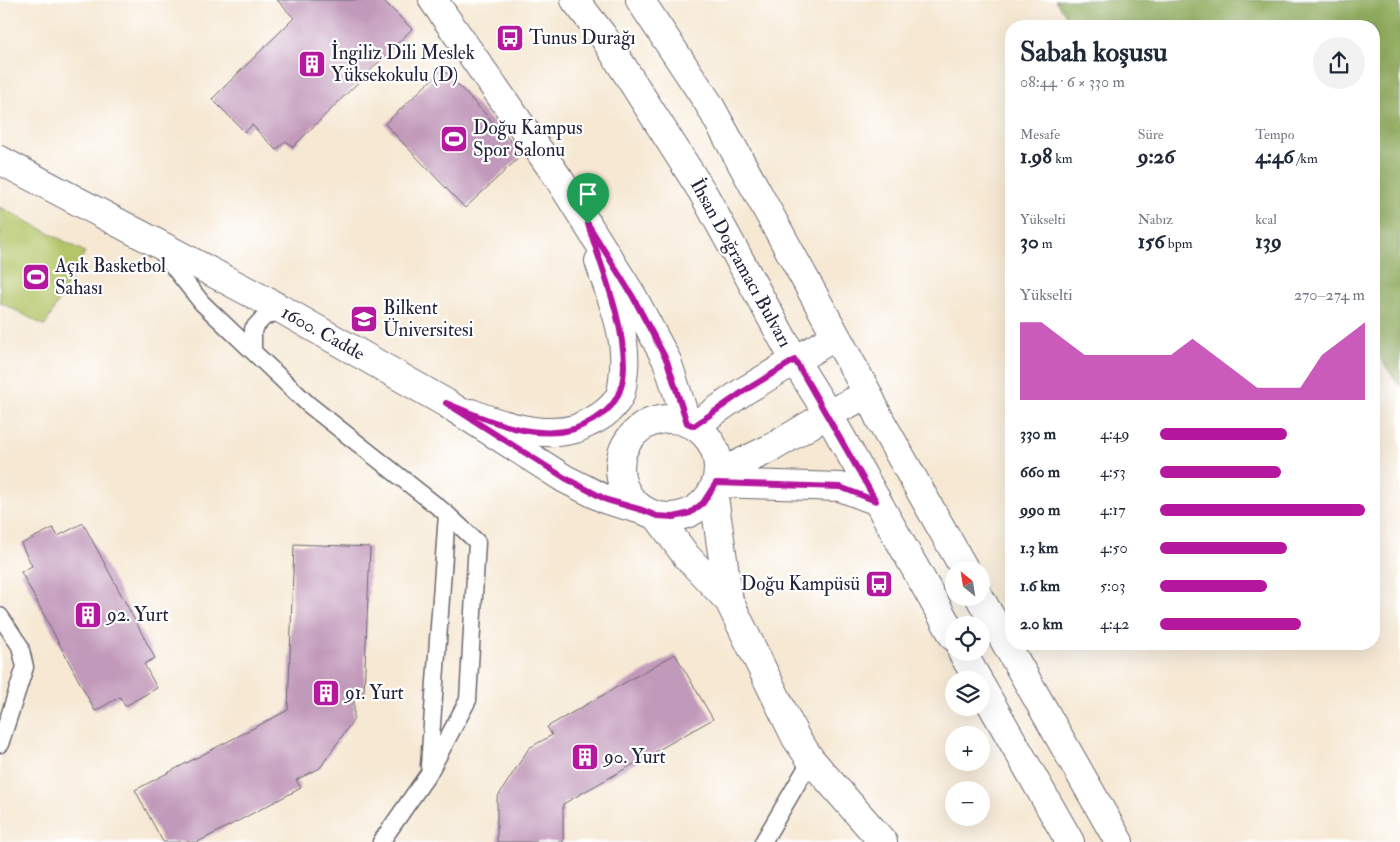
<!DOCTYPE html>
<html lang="tr">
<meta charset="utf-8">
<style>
:root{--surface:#fff;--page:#f2f2f3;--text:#1f2937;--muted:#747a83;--accent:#b5179e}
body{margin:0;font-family:"IM FELL Double Pica",serif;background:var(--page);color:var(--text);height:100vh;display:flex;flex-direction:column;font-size:19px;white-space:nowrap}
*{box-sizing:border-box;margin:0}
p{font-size:16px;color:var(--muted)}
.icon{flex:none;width:28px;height:28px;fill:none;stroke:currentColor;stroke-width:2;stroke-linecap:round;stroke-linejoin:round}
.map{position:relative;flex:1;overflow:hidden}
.details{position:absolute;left:1005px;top:20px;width:375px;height:630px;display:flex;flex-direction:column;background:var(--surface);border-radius:20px;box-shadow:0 5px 20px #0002}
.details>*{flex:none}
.needle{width:32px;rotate:330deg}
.buttons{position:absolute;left:945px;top:561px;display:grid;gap:10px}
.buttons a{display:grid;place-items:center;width:45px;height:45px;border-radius:50%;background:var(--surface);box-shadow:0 5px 20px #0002;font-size:25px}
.pin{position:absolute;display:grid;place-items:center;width:42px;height:42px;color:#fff;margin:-51px -21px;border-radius:50% 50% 50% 0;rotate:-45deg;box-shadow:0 0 5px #0007}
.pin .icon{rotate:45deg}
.round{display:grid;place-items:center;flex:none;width:52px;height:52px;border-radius:26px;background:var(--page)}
.overview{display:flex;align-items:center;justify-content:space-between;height:85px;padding:0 15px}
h1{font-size:28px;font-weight:800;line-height:38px}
.stats{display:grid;grid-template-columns:repeat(3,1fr);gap:8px;height:85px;padding:5px 15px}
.stats div{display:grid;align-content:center}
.stats b{font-size:21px;font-weight:800}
.stats small{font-size:14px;font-weight:400}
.stats p{font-size:14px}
.chart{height:140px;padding:10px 15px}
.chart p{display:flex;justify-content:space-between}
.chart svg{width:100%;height:90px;margin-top:5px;fill:var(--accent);opacity:.7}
ul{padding:0 15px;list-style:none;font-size:16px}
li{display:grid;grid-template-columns:80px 60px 1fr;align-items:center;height:38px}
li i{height:12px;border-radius:6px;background:var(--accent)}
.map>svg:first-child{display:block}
.green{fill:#b3c568;stroke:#6a7452}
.forest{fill:#8eaa5c;stroke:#58664c}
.building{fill:#c199ba}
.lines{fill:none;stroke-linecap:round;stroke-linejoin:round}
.lane-casing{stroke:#6c6770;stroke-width:19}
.street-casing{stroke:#6c6770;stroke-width:30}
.secondary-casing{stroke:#6c6770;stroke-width:30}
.lane{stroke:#fff;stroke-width:16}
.street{stroke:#fff;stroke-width:28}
.secondary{stroke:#fff;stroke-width:28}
.route-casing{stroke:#fff;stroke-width:10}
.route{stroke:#b5179e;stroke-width:6}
.labels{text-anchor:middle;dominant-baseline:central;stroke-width:4.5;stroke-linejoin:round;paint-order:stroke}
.poi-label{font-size:19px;fill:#22223b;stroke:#fff;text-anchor:start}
.street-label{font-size:19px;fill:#22223b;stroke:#fff}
</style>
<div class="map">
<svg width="1400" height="842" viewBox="0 0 1400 842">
<rect width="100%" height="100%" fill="#fff"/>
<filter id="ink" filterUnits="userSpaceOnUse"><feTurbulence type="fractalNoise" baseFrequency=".02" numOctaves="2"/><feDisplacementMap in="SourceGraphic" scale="10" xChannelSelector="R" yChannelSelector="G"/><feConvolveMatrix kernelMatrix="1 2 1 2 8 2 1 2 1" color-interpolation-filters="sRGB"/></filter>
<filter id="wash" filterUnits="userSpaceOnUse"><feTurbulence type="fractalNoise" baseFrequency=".0096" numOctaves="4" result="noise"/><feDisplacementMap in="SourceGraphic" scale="20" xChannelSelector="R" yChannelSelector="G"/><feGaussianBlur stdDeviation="1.12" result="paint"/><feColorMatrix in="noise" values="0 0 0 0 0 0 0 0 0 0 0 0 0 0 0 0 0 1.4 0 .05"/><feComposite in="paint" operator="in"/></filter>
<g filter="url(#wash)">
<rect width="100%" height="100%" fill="#f6e8d3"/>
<!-- green -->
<path class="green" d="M 0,207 L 85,252 L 45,326 L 0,302 Z"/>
<!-- forest -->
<path class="forest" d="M 1055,0 L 1400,0 L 1400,386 L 1374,350 L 1374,26 L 1074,26 Z"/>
<g id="blocks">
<!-- building -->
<path class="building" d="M 277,0 L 383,0 L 412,29 L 293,147 L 286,141 L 276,150 L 252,125 L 245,132 L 212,99 L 294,18 Z
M 443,69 L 523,154 L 465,208 L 385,124 Z
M 83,523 L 155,658 L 144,664 L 157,688 L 125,706 L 120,697 L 95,711 L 21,572 L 32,566 L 21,544 L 53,528 L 58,536 Z
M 294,544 L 370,547 L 364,693 L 354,693 L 354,719 L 320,768 L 296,780 L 301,788 L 198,842 L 163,842 L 135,790 L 288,710 Z
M 675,654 L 713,719 L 563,804 L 563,842 L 497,842 L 497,798 L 529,748 L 552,735 L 547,727 Z"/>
</g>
</g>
<g filter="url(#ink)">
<use href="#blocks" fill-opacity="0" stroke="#6c6770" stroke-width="1"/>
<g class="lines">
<!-- lane casing -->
<g class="lane-casing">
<path id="lane" d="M 160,250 L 202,303 L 308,404 L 447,514 L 477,542 L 468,700 L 429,773 L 381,842
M 253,350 L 253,329 L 264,317 L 283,310
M 0,616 L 20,646 L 25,667 L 0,744
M 429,766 L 447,514
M 763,842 L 811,760"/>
</g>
<!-- street casing -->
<g class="street-casing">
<path id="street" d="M 433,0 L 559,179 L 633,297 L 667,361 L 687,423
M 471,413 C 500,425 543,438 575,429 C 581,427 587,423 592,421 C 603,416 615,406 620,395 C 623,388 623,377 624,369 C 627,333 610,295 599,261
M 713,490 L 729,601
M 657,516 L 687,557 L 729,601 L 796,738 L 811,760 L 883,842"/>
</g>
<!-- secondary casing -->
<g class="secondary-casing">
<path id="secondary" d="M 575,0 L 603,36 L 703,193 L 795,361 L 828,414 L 954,637
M 640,0 L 709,104 L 868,394 L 880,420 L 965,570
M 0,160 L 283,310 L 446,403 L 565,479 L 607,500 L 642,510
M620 468a49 49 0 1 1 98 0a49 49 0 1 1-98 0Z
M 694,426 L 744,391 L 836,336
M 718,474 L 773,447 L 828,414 L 868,394
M 716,483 L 840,487 L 877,501
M 980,598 L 1119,842
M 962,652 L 978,680
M 981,686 L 1070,842"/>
</g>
<!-- lane -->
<use href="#lane" class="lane"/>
<!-- street -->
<use href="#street" class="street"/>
<!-- secondary -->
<use href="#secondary" class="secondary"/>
</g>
</g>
<g class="lines" filter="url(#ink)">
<!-- route casing -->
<g class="route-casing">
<path id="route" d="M 588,224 L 633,297 L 667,361 L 687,423 L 694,426 L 744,391 L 795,360 L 876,501 L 840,487 L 716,483 L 703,503 L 690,513 L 674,517 L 657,516 L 642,510 L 607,500 L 565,478 L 446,403 C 485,419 531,441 574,429 C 580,427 586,424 591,421 C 614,410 624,391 624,366 C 624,321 601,267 588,224 Z"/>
</g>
<!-- route -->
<use href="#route" class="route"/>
</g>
<!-- icons -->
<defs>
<g id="bus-square" transform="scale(1.4375)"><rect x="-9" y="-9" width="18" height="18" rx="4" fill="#b5179e" stroke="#fff"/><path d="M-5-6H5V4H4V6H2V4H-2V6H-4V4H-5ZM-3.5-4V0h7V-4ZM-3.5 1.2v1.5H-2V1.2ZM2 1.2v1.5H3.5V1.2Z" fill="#fff"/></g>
<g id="building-square" transform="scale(1.4375)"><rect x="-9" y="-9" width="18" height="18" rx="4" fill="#b5179e" stroke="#fff"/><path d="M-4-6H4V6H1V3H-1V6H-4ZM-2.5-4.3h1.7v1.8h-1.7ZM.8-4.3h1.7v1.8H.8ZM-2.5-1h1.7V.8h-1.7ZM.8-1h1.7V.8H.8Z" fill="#fff"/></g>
<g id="stadium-square" transform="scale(1.4375)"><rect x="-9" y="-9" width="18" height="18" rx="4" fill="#b5179e" stroke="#fff"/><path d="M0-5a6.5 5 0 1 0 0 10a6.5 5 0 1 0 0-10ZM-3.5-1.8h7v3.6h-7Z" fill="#fff"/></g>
<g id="university-square" transform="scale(1.4375)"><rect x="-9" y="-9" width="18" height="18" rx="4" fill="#b5179e" stroke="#fff"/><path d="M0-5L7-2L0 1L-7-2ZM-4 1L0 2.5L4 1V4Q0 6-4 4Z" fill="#fff"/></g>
</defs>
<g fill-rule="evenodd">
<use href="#bus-square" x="510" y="38"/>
<use href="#building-square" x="312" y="64"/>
<use href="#stadium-square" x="454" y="139"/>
<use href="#stadium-square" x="36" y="277"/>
<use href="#university-square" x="364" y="319"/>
<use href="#bus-square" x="879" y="584"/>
<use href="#building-square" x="88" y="615"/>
<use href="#building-square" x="326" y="693"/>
<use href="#building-square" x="585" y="757"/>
</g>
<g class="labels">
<!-- poi labels -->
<g class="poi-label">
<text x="529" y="38">Tunus Durağı</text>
<text x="331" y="53">İngiliz Dili Meslek<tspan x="331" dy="22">Yüksekokulu (D)</tspan></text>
<text x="473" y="128">Doğu Kampus<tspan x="473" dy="22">Spor Salonu</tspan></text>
<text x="55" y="266">Açık Basketbol<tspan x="55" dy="22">Sahası</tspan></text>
<text x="383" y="308">Bilkent<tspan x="383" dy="22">Üniversitesi</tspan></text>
<text x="860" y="584" text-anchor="end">Doğu Kampüsü</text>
<text x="107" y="615">92. Yurt</text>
<text x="345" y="693">91. Yurt</text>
<text x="604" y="757">90. Yurt</text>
</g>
<!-- street labels -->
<g class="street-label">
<text transform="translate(741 263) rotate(61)">İhsan Doğramacı Bulvarı</text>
<text transform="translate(323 333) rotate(29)">1600. Cadde</text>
</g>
</g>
</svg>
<div class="buttons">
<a><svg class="needle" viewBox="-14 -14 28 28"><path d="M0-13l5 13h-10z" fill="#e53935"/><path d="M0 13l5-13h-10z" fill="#747a83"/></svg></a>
<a><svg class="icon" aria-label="locate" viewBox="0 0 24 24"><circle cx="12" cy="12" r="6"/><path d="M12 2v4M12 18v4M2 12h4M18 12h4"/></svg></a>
<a><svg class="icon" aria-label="layers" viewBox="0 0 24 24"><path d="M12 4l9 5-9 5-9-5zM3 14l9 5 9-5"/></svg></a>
<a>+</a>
<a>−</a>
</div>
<div class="pin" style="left:588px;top:224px;background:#1e9e55"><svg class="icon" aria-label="arrive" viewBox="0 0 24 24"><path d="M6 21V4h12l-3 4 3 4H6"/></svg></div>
<section class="details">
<div class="overview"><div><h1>Sabah koşusu</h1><p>08:44 · 6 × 330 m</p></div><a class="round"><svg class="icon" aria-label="share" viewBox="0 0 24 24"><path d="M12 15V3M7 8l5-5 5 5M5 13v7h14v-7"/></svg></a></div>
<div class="stats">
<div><p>Mesafe</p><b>1.98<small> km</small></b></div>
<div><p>Süre</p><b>9:26</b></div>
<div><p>Tempo</p><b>4:46<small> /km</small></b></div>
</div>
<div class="stats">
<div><p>Yükselti</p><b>30<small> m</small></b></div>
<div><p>Nabız</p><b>156<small> bpm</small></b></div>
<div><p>kcal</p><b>139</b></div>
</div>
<div class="chart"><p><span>Yükselti</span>270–274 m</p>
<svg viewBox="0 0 160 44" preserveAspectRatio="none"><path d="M0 44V6L10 6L20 14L30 22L40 22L50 22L60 22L70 22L80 14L90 22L100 30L110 38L120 38L130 38L140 22L150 14L160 6V44z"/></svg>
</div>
<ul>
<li><b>330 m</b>4:49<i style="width:62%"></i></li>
<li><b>660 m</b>4:53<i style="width:59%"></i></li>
<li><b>990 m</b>4:17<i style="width:100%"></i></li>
<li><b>1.3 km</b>4:50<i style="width:62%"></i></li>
<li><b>1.6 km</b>5:03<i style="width:52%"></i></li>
<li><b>2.0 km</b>4:42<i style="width:69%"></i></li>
</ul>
</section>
</div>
